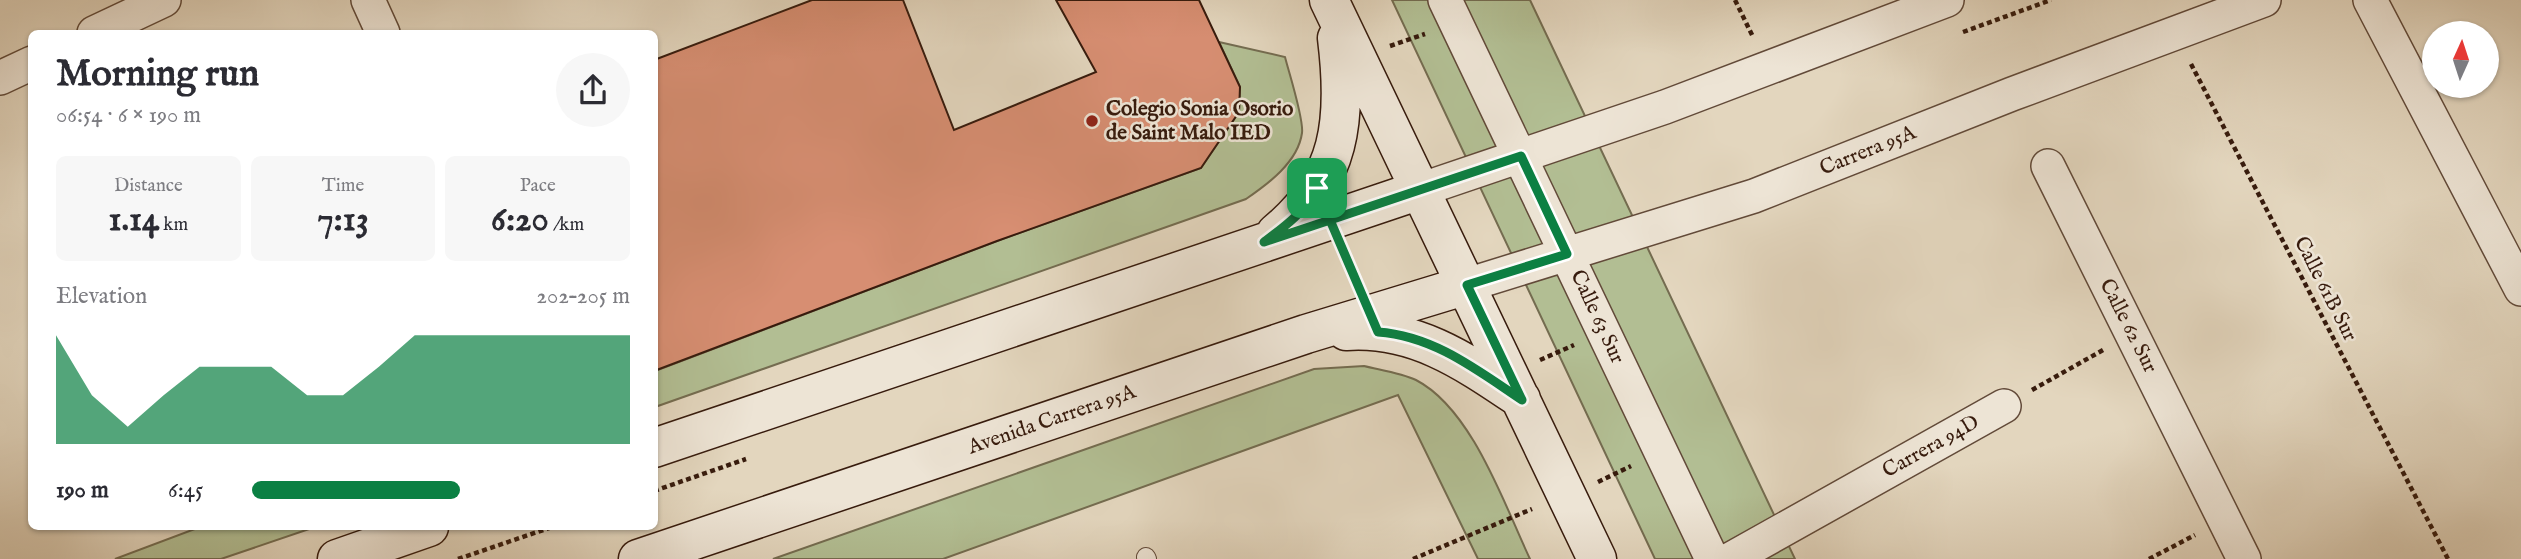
<!DOCTYPE html>
<meta charset="utf-8">
<style>
:root{--surface:#fff;--page:#f7f7f7;--text:#2b2b33;--muted:#7c7c81;--accent:#0b8043}
body{margin:0;font-family:"IM FELL English",serif;background:var(--page);color:var(--text);height:100vh;display:flex;flex-direction:column;font-size:26px;white-space:nowrap}
*{box-sizing:border-box;margin:0}
p{font-size:23px;color:var(--muted)}
.icon{flex:none;width:38px;height:38px;fill:none;stroke:currentColor;stroke-width:2;stroke-linecap:round;stroke-linejoin:round}
.map{position:relative;flex:1;overflow:hidden}
.details{position:absolute;left:28px;top:30px;width:630px;height:500px;display:flex;flex-direction:column;background:var(--surface);border-radius:10px;box-shadow:0 2px 5px #0004}
.details>*{flex:none}
.needle{width:46px;rotate:3deg}
.fabs{position:absolute;left:2422px;top:21px;display:grid;gap:14px}
.fabs a{display:grid;place-items:center;width:77px;height:77px;border-radius:50%;background:var(--surface);box-shadow:0 2px 5px #0004;font-size:35px}
.pin{position:absolute;display:grid;place-items:center;width:60px;height:60px;color:#fff;margin:-30px;border-radius:14px;box-shadow:0 4px 10px #0006}
.round{display:grid;place-items:center;flex:none;width:74px;height:74px;border-radius:37px;background:var(--page)}
.head{display:flex;align-items:center;justify-content:space-between;height:119px;padding:0 28px}
h1{font-size:38px;font-weight:700;line-height:52px}
.stats{display:grid;grid-template-columns:repeat(3,1fr);gap:10px;height:119px;padding:7px 28px}
.stats div{display:grid;align-content:center;border-radius:10px;background:var(--page);text-align:center}
.stats b{font-size:35px;font-weight:700}
.stats small{font-size:19px;font-weight:400}
.stats p{font-size:19px}
.chart{height:196px;padding:14px 28px}
.chart p{display:flex;justify-content:space-between}
.chart svg{width:100%;height:126px;margin-top:7px;fill:var(--accent);opacity:.7}
ul{padding:0 28px;list-style:none;font-size:23px}
li{display:grid;grid-template-columns:112px 84px 1fr;align-items:center;height:52px}
li i{height:18px;border-radius:9px;background:var(--accent)}
.map>svg:first-child{display:block}
.green{fill:#b2be93;stroke:#746c50;stroke-width:2}
.building{fill:#d78e72;stroke:#371b0d;stroke-width:2}
.lines{fill:none;stroke-linecap:round;stroke-linejoin:round}
.service-casing{stroke:#624a39;stroke-width:20}
.minor-casing{stroke:#624a39;stroke-width:36}
.secondary-casing{stroke:#371b0d;stroke-width:41}
.path{stroke:#371b0d;stroke-width:4.5;stroke-dasharray:5 3.5;stroke-linecap:butt}
.service{stroke:#ede4d5;stroke-width:18}
.minor{stroke:#ede4d5;stroke-width:33}
.secondary{stroke:#ede4d5;stroke-width:38}
.route-casing{stroke:#fff;stroke-width:14}
.route{stroke:#0b8043;stroke-width:9}
.poi-dot{fill:#8f2418;stroke:#ede4d5;stroke-width:2.5}
.labels{text-anchor:middle;dominant-baseline:central;stroke-width:5;stroke-linejoin:round;paint-order:stroke}
.poi-label{font-size:21px;font-weight:bold;fill:#371b0d;stroke:#ede4d5;text-anchor:start}
.street-label{font-size:21px;fill:#371b0d;stroke:#ede4d5}
</style>
<div class="map">
<svg width="2521" height="559" viewBox="0 0 2521 559">
<rect width="100%" height="100%" fill="#e3d6be"/>
<filter id="stains"><feTurbulence type="fractalNoise" baseFrequency=".00286" numOctaves="4"/><feColorMatrix values="0 0 0 0 .2 0 0 0 0 .09 0 0 0 0 .02 0 0 0 .5 -.17"/></filter>
<radialGradient id="worn" r=".72"><stop offset=".6" stop-color="#630" stop-opacity="0"/><stop offset="1" stop-color="#630" stop-opacity=".3"/></radialGradient>
<!-- green -->
<path class="green" d="M 1392,0 L 1530,0 L 1795,559 L 1655,559 Z
M 1219,42 L 1285,57 C 1289,73 1304,119 1302,133 C 1298,162 1268,184 1246,199 L 655,407 L 655,371 L 997,241 L 1201,168 L 1239,112 L 1240,87 Z
M 1364,366 C 1380,370 1401,373 1416,380 C 1472,409 1504,504 1530,559 L 1478,559 L 1398,395 L 943,559 L 773,559 L 1314,369 Z
M 200,527 L 315,527 L 221,559 L 115,559 Z"/>
<!-- building -->
<path class="building" d="M 812,0 L 903,0 L 954,130 L 1096,72 L 1056,0 L 1199,0 L 1240,87 L 1239,112 L 1201,168 L 997,241 L 654,371 L 654,60 Z"/>
<g class="lines">
<!-- service casing -->
<g class="service-casing">
<path id="service" d="M 1146,557 L 1147,559"/>
</g>
<!-- minor casing -->
<g class="minor-casing">
<path id="minor" d="M 368,0 L 383,33
M 1445,0 L 1712,559
M 2370,0 L 2521,289
M 94,33 L 164,0
M 0,78 L 32,63
M 2048,166 L 2244,559
M 1420,190 L 1665,107 L 1947,0
M 1467,285 L 1754,196 L 2012,94 L 2264,0
M 1731,559 L 2004,406"/>
</g>
<!-- secondary casing -->
<g class="secondary-casing">
<path id="secondary" d="M 1329,0 L 1597,559
M 1276,233 C 1342,179 1347,119 1337,38
M 1346,331 C 1415,326 1466,362 1521,399
M 654,448 L 1420,190
M 337,559 L 429,527
M 638,559 L 1306,334 L 1467,285"/>
</g>
<!-- path -->
<path class="path" d="M 1735,0 L 1753,37
M 1963,32 L 2051,0
M 1390,46 L 1425,34
M 2191,64 L 2448,559
M 1345,253 L 1357,281
M 1540,360 L 1574,345
M 2032,390 L 2103,350
M 1598,482 L 1631,466
M 654,491 L 746,459
M 458,559 L 552,527
M 1413,559 L 1532,509
M 2149,559 L 2195,535"/>
<!-- service -->
<use href="#service" class="service"/>
<!-- minor -->
<use href="#minor" class="minor"/>
<!-- secondary -->
<use href="#secondary" class="secondary"/>
</g>
<g class="lines">
<!-- route casing -->
<g class="route-casing">
<path id="route" d="M 1317,188 C 1306,211 1284,227 1264,242 L 1330,220 L 1378,332 C 1434,336 1477,370 1522,400 L 1467,285 L 1567,254 L 1521,156 L 1330,220 L 1317,188"/>
</g>
<!-- route -->
<use href="#route" class="route"/>
</g>
<!-- markers -->
<circle class="poi-dot" cx="1092" cy="121" r="7"/>
<g class="labels">
<!-- poi labels -->
<g class="poi-label">
<text x="1106" y="109">Colegio Sonia Osorio<tspan x="1106" dy="24">de Saint Malo IED</tspan></text>
</g>
<!-- street labels -->
<g class="street-label">
<text transform="translate(1868 151) rotate(-22)">Carrera 95A</text>
<text transform="translate(2325 289) rotate(63)">Calle 61B Sur</text>
<text transform="translate(1597 317) rotate(65)">Calle 63 Sur</text>
<text transform="translate(2128 326) rotate(63)">Calle 62 Sur</text>
<text transform="translate(1052 420) rotate(-19)">Avenida Carrera 95A</text>
<text transform="translate(1931 447) rotate(-29)">Carrera 94D</text>
</g>
</g>
<rect width="100%" height="100%" filter="url(#stains)"/>
<rect width="100%" height="100%" fill="url(#worn)"/>
</svg>
<div class="fabs">
<a><svg class="needle" viewBox="-14 -14 28 28"><path d="M0-13l5 13h-10z" fill="#e53935"/><path d="M0 13l5-13h-10z" fill="#7c7c81"/></svg></a>
</div>
<div class="pin" style="left:1317px;top:188px;background:#1e9e55"><svg class="icon" aria-label="arrive" viewBox="0 0 24 24"><path d="M6 21V4h12l-3 4 3 4H6"/></svg></div>
<section class="details">
<div class="head"><div><h1>Morning run</h1><p>06:54 · 6 × 190 m</p></div><a class="round"><svg class="icon" aria-label="share" viewBox="0 0 24 24"><path d="M12 15V3M7 8l5-5 5 5M5 13v7h14v-7"/></svg></a></div>
<div class="stats">
<div><p>Distance</p><b>1.14<small> km</small></b></div>
<div><p>Time</p><b>7:13</b></div>
<div><p>Pace</p><b>6:20<small> /km</small></b></div>
</div>
<div class="chart"><p><span>Elevation</span>202–205 m</p>
<svg viewBox="0 0 160 44" preserveAspectRatio="none"><path d="M0 44V6L10 27L20 38L30 27L40 17L50 17L60 17L70 27L80 27L90 17L100 6L110 6L120 6L130 6L140 6L150 6L160 6V44z"/></svg>
</div>
<ul>
<li><b>190 m</b>6:45<i style="width:55%"></i></li>
</ul>
</section>
</div>
